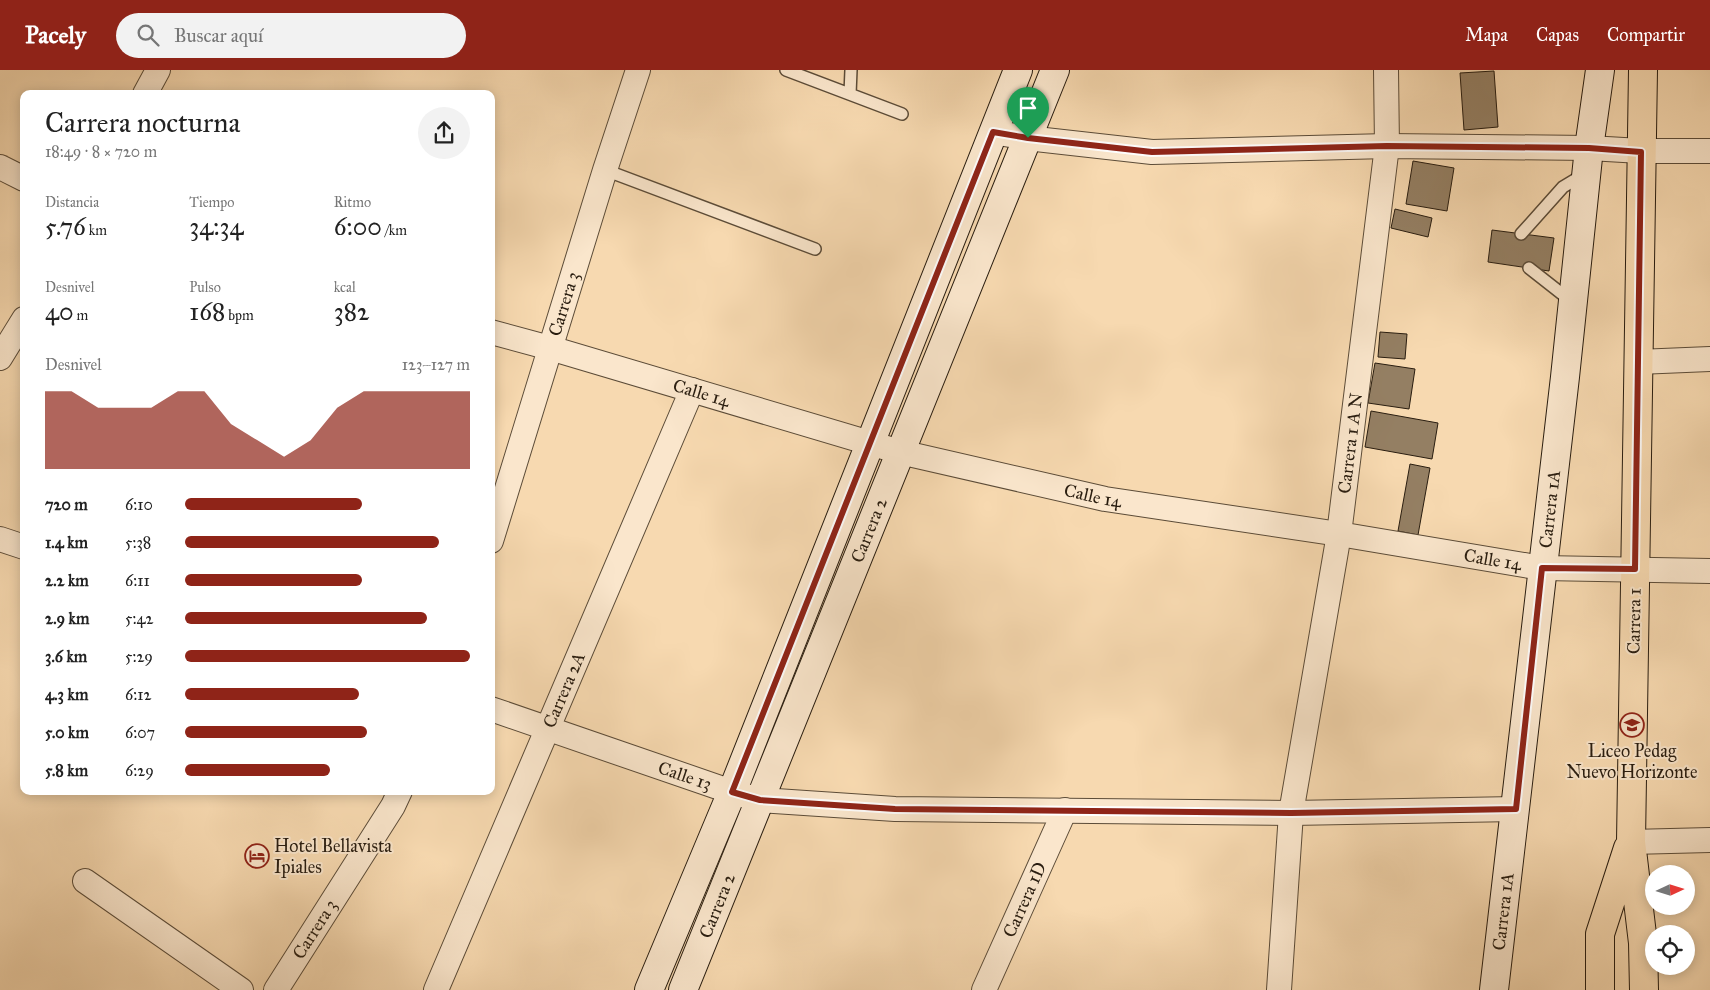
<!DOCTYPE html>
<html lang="es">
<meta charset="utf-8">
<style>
:root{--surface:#fff;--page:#f2f2f2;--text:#222;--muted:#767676;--accent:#8f2418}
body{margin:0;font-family:"IM FELL Great Primer",serif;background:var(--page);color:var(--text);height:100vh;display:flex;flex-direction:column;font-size:19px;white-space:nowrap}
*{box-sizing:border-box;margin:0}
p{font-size:16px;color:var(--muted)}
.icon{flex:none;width:28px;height:28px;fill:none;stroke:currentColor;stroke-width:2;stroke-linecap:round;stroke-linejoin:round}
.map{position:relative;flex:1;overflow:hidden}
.details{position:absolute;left:20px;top:20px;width:475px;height:705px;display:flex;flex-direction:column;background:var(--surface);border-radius:10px;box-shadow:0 2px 12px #0003}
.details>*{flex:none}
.needle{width:32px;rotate:86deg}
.fabs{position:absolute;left:1645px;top:795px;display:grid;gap:10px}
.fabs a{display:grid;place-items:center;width:50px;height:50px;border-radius:50%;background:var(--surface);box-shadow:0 2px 12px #0003;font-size:25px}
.pin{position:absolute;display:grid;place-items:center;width:42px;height:42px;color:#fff;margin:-51px -21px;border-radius:50% 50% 50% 0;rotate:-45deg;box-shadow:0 0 5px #0007}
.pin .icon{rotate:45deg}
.round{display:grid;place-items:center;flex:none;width:52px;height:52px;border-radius:26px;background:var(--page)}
.headline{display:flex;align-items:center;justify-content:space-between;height:85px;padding:0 25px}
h1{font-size:28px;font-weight:600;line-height:38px}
.stats{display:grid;grid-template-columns:repeat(3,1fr);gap:8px;height:85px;padding:5px 25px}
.stats div{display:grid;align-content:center}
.stats b{font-size:25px;font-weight:600}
.stats small{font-size:14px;font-weight:400}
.stats p{font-size:14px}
.chart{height:140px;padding:10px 25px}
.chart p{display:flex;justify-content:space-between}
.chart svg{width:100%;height:90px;margin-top:5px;fill:var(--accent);opacity:.7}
ul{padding:0 25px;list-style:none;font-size:16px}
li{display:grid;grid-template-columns:80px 60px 1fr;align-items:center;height:38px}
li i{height:12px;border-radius:6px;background:var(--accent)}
header{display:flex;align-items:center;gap:30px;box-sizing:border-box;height:70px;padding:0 25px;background:var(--accent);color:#fff}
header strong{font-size:24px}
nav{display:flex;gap:28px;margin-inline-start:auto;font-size:18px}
.search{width:350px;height:45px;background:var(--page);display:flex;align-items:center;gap:12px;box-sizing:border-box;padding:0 18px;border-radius:28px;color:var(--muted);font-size:19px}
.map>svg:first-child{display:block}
.building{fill:#947f63;stroke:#291d10}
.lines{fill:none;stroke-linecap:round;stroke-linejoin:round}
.lane-casing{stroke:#5c4c38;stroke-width:14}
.street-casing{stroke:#5c4c38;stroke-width:26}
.secondary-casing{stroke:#291d10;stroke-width:30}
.primary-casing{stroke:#291d10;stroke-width:30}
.lane{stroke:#fae6cc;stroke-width:11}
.street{stroke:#fae6cc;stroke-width:24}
.secondary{stroke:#fae6cc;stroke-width:28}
.primary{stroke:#f7d9b0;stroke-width:28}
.route-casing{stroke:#fff;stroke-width:10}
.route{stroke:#8f2418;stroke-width:6}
.labels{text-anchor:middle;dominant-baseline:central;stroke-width:4;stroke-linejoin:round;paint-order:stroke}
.street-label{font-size:18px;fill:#291d10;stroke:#fae6cc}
.poi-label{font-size:18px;fill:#291d10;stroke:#fae6cc}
</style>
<header>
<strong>Pacely</strong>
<div class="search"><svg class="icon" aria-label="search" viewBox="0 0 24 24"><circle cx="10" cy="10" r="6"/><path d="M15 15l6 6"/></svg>Buscar aquí</div>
<nav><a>Mapa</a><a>Capas</a><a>Compartir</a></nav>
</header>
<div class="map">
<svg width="1710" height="920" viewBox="0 0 1710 920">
<rect width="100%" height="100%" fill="#f7d9b0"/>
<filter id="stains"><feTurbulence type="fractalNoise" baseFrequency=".004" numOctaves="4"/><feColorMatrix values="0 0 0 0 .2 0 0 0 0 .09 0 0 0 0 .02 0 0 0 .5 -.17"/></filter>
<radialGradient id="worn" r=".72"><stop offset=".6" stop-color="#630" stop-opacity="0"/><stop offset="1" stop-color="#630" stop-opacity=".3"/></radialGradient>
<!-- building -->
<path class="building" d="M 1494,1 L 1498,57 L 1464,60 L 1460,3 Z
M 1413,91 L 1454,98 L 1447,141 L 1406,134 Z
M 1395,139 L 1432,148 L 1428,167 L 1391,158 Z
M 1492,160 L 1554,168 L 1549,201 L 1488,192 Z
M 1380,262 L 1407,264 L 1405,289 L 1378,287 Z
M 1375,293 L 1415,299 L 1409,339 L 1368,333 Z
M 1371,341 L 1438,353 L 1432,389 L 1365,377 Z
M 1410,394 L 1430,398 L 1418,465 L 1398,461 Z"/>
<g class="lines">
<!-- lane casing -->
<g class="lane-casing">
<path id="lane" d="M 786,0 L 902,44
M 850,24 L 851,0
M 605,100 L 815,179
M 1521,164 L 1563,117 L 1583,105
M 1529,198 L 1571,231"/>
</g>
<!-- street casing -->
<g class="street-casing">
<g id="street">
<path d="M 145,24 L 158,0"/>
<path d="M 993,62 L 1027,68 L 1152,82 L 1387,76 L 1589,78 L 1641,81 L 1710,81"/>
<path d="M 0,97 L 24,109"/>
<path id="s1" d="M 491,262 L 550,278 L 900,382 L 1105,429 L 1339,464 L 1542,498 L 1710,501"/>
<path d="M 0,288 L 24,249"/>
<path d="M 1638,292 L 1710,289"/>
<path d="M 0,469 L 24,477"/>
<path id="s2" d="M 491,471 L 605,100 L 638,0"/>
<path id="s3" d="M 491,639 L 732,722 L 760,730 L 895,739 L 1291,743 L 1516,739"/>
<path d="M 1631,772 L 1710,770"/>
<path d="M 85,811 L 241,920"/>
<path id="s4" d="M 276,920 L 393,736 L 400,721"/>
<path id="s5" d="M 436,920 L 692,320"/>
<path id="s6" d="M 984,920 L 1065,740"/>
<path id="s7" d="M 1279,920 L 1291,743 L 1339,464 L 1387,76 L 1386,0"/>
</g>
</g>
<!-- secondary casing -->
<g class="secondary-casing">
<g id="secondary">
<path d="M 649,920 L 732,722 L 1018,0"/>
<path id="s8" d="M 683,920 L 1055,0"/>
<path id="s9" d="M 1494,920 L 1565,307 L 1589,78 L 1600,0"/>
</g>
</g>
<!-- primary casing -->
<g class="primary-casing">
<path id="primary" d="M 1643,0 L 1631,772 L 1643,873 L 1644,920
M 1600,920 L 1600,864 L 1628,778"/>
</g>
<!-- lane -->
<use href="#lane" class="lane"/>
<!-- street -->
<use href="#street" class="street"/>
<!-- secondary -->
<use href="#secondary" class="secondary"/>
<!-- primary -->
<use href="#primary" class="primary"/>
</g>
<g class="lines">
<!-- route casing -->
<g class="route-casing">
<path id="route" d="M 993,62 L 1028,68 L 1152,82 L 1387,76 L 1589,78 L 1641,82 L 1635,499 L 1542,498 L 1516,739 L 1291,743 L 895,739 L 760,730 L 732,722 Z"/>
</g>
<!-- route -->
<use href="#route" class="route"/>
</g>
<!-- icons -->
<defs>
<g id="school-ring" transform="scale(1.25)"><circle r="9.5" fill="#fae6cc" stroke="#8f2418" stroke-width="1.5"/><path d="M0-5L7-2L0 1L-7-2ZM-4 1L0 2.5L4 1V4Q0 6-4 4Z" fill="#8f2418"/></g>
<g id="hotel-ring" transform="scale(1.25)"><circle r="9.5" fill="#fae6cc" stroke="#8f2418" stroke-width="1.5"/><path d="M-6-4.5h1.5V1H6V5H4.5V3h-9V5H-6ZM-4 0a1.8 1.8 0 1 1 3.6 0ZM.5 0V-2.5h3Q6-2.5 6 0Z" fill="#8f2418"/></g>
</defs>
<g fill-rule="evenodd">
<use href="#school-ring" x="1632" y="655"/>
<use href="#hotel-ring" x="257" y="786"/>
</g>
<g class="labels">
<!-- street labels -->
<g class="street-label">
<text stroke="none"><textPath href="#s2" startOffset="248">Carrera 3</textPath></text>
<text stroke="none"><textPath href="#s1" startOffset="219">Calle 14</textPath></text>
<text stroke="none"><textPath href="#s7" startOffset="552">Carrera 1 A N</textPath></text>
<text stroke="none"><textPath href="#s1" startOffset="624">Calle 14</textPath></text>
<text stroke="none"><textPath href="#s9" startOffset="484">Carrera 1A</textPath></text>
<text stroke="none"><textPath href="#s8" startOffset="496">Carrera 2</textPath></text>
<text stroke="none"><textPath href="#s1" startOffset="1029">Calle 14</textPath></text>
<text transform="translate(1634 551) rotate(-89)">Carrera 1</text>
<text stroke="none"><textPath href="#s5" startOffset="326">Carrera 2A</textPath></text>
<text stroke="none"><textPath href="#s3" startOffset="205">Calle 13</textPath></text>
<text stroke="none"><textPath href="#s6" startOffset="99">Carrera 1D</textPath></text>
<text stroke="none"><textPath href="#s8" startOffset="91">Carrera 2</textPath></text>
<text stroke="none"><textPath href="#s9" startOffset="79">Carrera 1A</textPath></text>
<text stroke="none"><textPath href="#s4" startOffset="72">Carrera 3</textPath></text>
</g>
<!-- poi labels -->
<g class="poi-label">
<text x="1632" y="681">Liceo Pedag<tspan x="1632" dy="21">Nuevo Horizonte</tspan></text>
<text x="274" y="776" text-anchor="start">Hotel Bellavista<tspan x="274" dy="21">Ipiales</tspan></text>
</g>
</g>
<rect width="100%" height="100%" filter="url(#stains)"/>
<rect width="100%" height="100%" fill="url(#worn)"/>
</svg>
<div class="fabs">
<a><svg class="needle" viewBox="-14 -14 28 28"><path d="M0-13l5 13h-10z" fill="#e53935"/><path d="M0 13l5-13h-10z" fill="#767676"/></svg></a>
<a><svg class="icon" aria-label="locate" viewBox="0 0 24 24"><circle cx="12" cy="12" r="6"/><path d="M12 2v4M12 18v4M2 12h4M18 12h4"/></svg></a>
</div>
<div class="pin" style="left:1028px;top:68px;background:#1e9e55"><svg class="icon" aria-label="arrive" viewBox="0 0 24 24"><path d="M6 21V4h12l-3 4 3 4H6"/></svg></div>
<section class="details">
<div class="headline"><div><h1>Carrera nocturna</h1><p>18:49 · 8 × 720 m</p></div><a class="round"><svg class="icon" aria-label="share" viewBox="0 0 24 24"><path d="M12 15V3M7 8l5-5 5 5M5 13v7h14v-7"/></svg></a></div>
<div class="stats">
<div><p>Distancia</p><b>5.76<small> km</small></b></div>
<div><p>Tiempo</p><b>34:34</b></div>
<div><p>Ritmo</p><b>6:00<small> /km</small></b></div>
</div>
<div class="stats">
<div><p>Desnivel</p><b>40<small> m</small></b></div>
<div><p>Pulso</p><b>168<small> bpm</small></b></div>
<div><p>kcal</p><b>382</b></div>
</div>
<div class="chart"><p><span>Desnivel</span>123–127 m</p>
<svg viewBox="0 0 160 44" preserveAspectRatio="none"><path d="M0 44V6L10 6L20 14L30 14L40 14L50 6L60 6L70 22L80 30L90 38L100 30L110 14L120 6L130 6L140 6L150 6L160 6V44z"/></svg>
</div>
<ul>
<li><b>720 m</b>6:10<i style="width:62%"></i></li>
<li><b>1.4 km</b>5:38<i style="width:89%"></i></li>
<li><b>2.2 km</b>6:11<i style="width:62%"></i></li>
<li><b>2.9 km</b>5:42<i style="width:85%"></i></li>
<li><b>3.6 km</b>5:29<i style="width:100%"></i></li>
<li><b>4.3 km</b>6:12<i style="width:61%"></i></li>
<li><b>5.0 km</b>6:07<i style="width:64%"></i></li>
<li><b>5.8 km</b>6:29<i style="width:51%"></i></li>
</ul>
</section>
</div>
